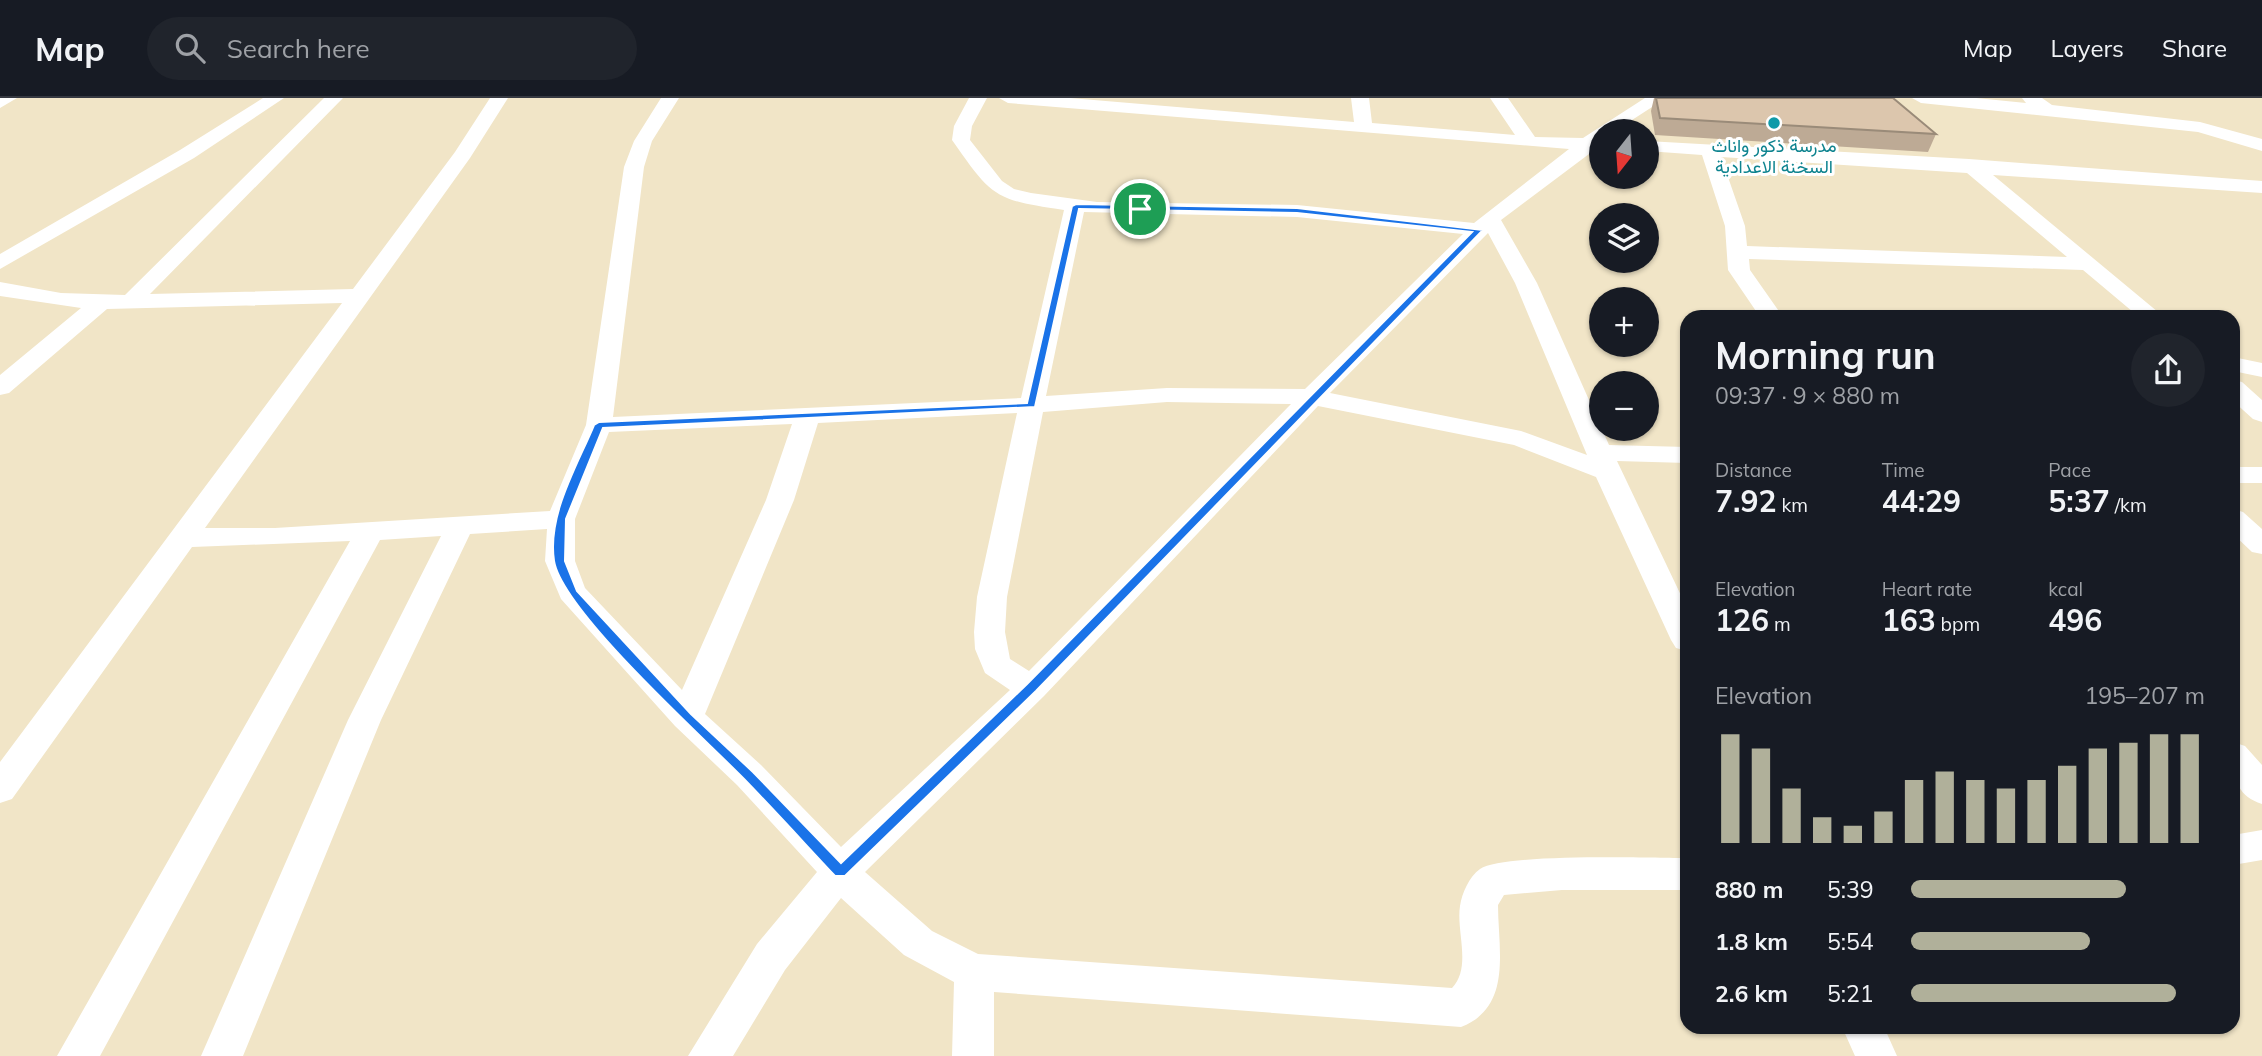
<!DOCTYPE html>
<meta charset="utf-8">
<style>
:root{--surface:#171b24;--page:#20242c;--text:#f1f3f6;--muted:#9ea1a6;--line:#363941;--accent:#b0b09a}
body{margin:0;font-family:Mulish,Vazirmatn,sans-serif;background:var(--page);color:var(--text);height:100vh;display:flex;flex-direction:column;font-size:26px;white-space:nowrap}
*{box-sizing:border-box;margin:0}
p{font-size:23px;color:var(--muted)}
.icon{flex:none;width:38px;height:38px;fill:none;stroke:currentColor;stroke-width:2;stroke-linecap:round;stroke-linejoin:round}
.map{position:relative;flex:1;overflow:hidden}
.sheet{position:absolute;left:1680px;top:212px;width:560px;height:724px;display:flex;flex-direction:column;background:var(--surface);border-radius:21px;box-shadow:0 2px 5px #0004}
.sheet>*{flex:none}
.needle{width:46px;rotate:197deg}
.controls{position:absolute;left:1589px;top:21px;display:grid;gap:14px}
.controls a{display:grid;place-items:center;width:70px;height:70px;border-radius:50%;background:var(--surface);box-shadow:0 2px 5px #0004;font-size:35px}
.pin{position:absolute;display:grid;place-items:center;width:60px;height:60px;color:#fff;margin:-30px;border:4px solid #fff;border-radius:50%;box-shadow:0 2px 7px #0007}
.round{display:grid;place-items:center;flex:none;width:74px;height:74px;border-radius:37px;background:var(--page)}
.headline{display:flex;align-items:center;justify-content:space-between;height:119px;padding:0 35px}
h1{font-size:38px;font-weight:700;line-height:52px}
.metrics{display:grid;grid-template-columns:repeat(3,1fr);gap:10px;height:119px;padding:7px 35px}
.metrics div{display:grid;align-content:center}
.metrics b{font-size:30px;font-weight:700}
.metrics small{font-size:19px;font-weight:400}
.metrics p{font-size:19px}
.chart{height:196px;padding:14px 35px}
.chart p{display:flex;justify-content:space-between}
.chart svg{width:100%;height:126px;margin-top:7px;stroke:var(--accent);stroke-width:6}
ul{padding:0 35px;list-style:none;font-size:23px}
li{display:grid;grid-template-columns:112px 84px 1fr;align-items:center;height:52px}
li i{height:18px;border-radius:9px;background:var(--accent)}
header{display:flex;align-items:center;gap:42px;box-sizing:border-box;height:98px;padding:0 35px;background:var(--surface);border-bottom:2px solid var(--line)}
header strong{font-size:33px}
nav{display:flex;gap:38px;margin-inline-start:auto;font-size:24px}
.search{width:490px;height:63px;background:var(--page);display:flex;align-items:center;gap:18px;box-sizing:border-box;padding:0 24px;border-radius:38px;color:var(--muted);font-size:26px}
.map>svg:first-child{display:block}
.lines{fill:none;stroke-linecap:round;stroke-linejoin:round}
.minor{fill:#fff;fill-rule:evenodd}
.wall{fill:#bdaa95}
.building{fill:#dcc6ad;stroke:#9a8b79;stroke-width:2}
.route{fill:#1a73e8;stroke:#fff;stroke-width:2;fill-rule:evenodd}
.culture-dot{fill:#0f9aa8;stroke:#fff;stroke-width:2.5}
.labels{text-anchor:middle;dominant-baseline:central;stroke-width:6;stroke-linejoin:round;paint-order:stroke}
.far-culture-label{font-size:18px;fill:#0d838f;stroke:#fff}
</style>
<header>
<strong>Map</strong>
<div class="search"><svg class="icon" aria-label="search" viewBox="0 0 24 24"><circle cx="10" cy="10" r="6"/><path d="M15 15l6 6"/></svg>Search here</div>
<nav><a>Map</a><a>Layers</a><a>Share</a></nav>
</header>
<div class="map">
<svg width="2262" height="958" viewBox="0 0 2262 958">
<rect width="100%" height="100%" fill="#f1e5c7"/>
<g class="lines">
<!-- minor -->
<path class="minor" d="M 0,0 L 17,0 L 0,10 Z
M 263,0 L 284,0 L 194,60 L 0,171 L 0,156 L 180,52 Z
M 324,0 L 343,0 L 150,196 L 353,191 L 455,54 L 490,0 L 508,0 L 470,60 L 205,430 L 275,430 L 550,413 L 586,327 L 624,69 L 634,43 L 661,0 L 679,0 L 652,43 L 644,69 L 613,319 L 1021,300 L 1064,112 C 994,102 992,99 952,42 L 954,28 L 969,0 L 987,0 L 972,28 L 970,42 L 1002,83 L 1014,91 L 1031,95 L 1097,104 L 1297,107 L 1474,125 L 1569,51 L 1008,5 L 999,0 L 1070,0 L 1354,24 L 1351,0 L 1369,0 L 1372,25 L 1515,37 L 1490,0 L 1508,0 L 1535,39 L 1583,40 L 1645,0 L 1666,0 L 1615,33 L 1601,33 L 1601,44 L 1597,50 L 1501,122 L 1537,185 L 1609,347 L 1687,349 L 1687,365 L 1617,363 L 1687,510 L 1687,553 L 1676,550 L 1671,542 L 1596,379 L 1514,347 L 1318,308 L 1044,598 L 865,774 L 932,833 L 978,856 L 1452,890 C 1472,869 1456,834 1460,808 C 1462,795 1469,779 1480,771 C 1504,755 1650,760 1687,760 L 1687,792 L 1562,792 L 1504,797 L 1498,807 C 1498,851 1513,909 1461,929 L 994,894 L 994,958 L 952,958 L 954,884 L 904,857 L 841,800 L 785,872 L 733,958 L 688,958 L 757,846 L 817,774 L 737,687 L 675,628 L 561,501 L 545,463 L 547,431 L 470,436 L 381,622 L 243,958 L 201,958 L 348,622 L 441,438 L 380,442 L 100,958 L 57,958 L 350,443 L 192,449 L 12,701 L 0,705 L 0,664 L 342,205 L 107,211 L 9,295 L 0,297 L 0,277 L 81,210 L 0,198 L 0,184 L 61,195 L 125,197 ZM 1084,114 L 1297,119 L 1463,136 L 1305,291 L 1167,290 L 1046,298 ZM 1488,135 L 1515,185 L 1587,357 L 1521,333 L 1330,295 ZM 1167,304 L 1291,306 L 1029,573 L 1010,561 L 1005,534 L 1007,499 L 1043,314 ZM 1017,315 L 977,499 L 974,534 L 975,551 L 985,575 L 1010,592 L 841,749 L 761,667 L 705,616 L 794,402 L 818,325 ZM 792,326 L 766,402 L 682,592 L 585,490 L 575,463 L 575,421 L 609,334 Z
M 1912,0 L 1976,0 L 2026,5 L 2022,0 L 2042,0 L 2052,7 L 2200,24 L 2262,41 L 2262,53 L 2198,34 L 1921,5 Z
M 1647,43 L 1969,61 L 2262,83 L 2262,95 L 1993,77 L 2164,219 L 2139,219 L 2083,172 L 1749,161 L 1750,172 L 1783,219 L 1760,219 L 1728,172 L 1725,128 L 1702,57 L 1647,53 ZM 1721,59 L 1967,75 L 2067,159 L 1747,148 L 1745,128 Z
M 2233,259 L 2262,265 L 2262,279 L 2233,273 Z
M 2233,282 L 2242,284 L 2262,302 L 2262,324 L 2253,321 L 2233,303 Z
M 2233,369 L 2262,369 L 2262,385 L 2233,385 Z
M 2233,411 L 2243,414 L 2262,431 L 2262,456 L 2252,454 L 2233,436 Z
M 2233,644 L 2245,648 L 2262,667 L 2262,706 C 2231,696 2233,671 2233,644 Z
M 2262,732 L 2262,762 L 2233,767 L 2233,737 Z
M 1842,929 L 1884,929 L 1897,958 L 1855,958 Z"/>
</g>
<!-- wall -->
<path class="wall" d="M 1654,0 L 1893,0 L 1936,36 L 1928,54 L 1655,37 L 1651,13 Z"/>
<!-- building -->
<path class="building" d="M 1656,0 L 1893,0 L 1936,36 L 1660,20 Z"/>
<!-- route -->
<path class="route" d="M 1076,106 L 1297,110 L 1483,132 L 1036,593 L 845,778 L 835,778 C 805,746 775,713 744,681 C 704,640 562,513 554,463 C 547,417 577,368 594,327 L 599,324 L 1027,305 L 1072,108 ZM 1079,111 L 1297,115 L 1472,134 L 1027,586 L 841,765 L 753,674 L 691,616 L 577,493 L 565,463 L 566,421 L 603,330 L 1035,309 Z"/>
<!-- markers -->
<circle class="culture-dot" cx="1774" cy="25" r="7"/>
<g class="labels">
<!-- far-culture labels -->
<g class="far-culture-label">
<text x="1774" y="47">مدرسة ذكور واناث<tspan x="1774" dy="21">السخنة الاعدادية</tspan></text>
</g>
</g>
</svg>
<div class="controls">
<a><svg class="needle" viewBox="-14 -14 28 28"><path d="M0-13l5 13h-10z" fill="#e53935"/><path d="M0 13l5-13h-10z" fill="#9ea1a6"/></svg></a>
<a><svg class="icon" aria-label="layers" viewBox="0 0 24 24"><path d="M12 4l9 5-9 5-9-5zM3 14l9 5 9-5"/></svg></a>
<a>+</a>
<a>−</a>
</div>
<div class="pin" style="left:1140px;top:111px;background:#1e9e55"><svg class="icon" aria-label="arrive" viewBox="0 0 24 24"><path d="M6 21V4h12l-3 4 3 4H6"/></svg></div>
<section class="sheet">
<div class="headline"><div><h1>Morning run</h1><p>09:37 · 9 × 880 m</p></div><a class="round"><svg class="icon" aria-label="share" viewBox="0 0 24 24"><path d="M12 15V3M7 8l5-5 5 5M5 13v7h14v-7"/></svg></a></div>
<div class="metrics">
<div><p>Distance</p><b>7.92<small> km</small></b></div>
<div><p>Time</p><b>44:29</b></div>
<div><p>Pace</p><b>5:37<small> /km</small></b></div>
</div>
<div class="metrics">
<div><p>Elevation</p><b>126<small> m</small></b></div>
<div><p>Heart rate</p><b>163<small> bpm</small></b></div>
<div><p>kcal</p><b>496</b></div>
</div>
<div class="chart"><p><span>Elevation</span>195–207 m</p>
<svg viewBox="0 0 160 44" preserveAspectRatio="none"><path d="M5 44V6M15 44V11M25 44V25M35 44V35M45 44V38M55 44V33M65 44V22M75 44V19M85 44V22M95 44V25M105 44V22M115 44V17M125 44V11M135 44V9M145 44V6M155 44V6"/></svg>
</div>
<ul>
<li><b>880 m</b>5:39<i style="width:73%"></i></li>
<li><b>1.8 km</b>5:54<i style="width:61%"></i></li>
<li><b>2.6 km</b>5:21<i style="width:90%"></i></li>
</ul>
</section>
</div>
